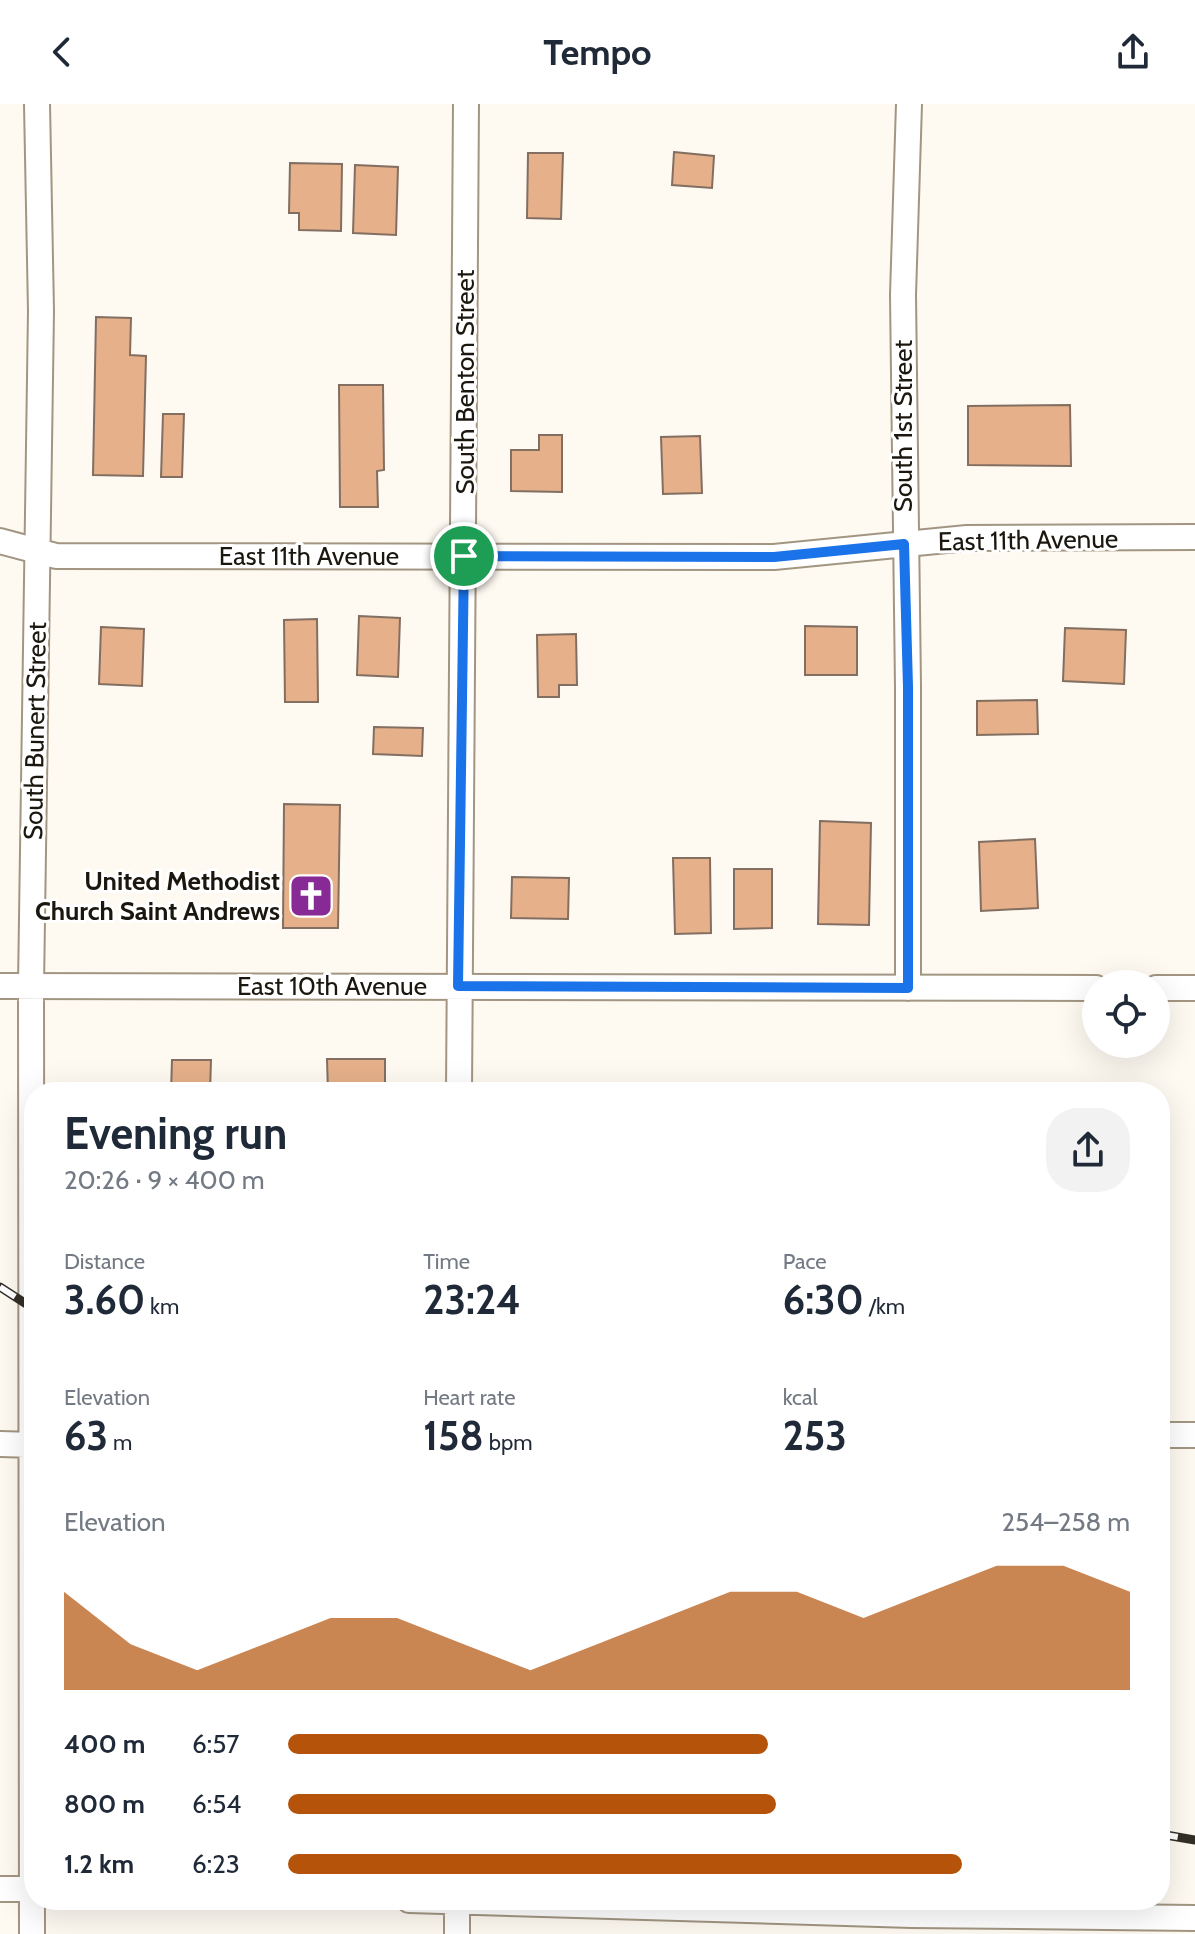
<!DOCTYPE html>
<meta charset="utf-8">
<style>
:root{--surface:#fff;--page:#f2f2f3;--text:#1f2937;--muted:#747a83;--accent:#b45309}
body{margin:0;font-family:Cabin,sans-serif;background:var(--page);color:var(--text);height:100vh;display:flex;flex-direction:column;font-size:30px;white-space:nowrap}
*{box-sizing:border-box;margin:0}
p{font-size:26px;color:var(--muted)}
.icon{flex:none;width:44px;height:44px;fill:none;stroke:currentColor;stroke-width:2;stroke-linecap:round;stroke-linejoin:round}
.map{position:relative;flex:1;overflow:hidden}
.drawer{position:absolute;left:24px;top:978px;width:1146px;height:828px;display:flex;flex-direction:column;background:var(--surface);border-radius:32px;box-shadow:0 8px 32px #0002}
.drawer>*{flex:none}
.controls{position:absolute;left:1082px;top:866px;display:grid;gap:16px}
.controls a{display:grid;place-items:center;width:88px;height:88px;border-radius:50%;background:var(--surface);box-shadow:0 8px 32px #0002;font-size:40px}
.pin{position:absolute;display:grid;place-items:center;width:68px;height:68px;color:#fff;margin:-34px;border:4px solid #fff;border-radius:50%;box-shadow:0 2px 8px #0007}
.round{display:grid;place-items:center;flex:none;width:84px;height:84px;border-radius:32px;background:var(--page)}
.summary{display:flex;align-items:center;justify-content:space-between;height:136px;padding:0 40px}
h1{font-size:44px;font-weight:700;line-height:60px}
.figures{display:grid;grid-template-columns:repeat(3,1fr);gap:12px;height:136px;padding:8px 40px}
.figures div{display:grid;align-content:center}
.figures b{font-size:40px;font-weight:700}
.figures small{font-size:22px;font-weight:400}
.figures p{font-size:22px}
.chart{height:224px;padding:16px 40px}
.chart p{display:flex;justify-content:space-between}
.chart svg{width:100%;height:144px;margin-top:8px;fill:var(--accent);opacity:.7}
ul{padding:0 40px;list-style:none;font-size:26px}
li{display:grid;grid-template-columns:128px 96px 1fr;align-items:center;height:60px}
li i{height:20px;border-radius:10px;background:var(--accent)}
header{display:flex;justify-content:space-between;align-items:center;height:104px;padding:0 40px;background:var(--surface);font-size:36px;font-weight:700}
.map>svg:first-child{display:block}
.building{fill:#e5b08a;stroke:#826f61;stroke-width:2}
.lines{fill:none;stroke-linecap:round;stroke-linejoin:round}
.street-casing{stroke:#a29682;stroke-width:28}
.street{stroke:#fff;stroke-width:24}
.rail-casing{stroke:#332f27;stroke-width:9}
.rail{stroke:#fff;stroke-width:6;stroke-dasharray:18;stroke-linecap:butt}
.route-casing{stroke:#fff;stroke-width:16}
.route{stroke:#1a73e8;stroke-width:10}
.labels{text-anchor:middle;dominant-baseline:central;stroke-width:6;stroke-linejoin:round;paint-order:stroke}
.street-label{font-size:26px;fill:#1b170f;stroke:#fff}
.poi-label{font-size:26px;font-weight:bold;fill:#1b170f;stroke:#fff;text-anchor:end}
</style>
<header><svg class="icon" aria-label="back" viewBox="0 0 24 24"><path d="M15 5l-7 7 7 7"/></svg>Tempo<svg class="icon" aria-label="share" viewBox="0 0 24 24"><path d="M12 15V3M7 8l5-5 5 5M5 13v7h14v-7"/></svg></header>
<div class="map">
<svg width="1195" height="1830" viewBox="0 0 1195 1830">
<rect width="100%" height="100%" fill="#fef9f1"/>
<!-- building -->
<path class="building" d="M 674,48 L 714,52 L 712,84 L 672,81 Z
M 528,49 L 563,49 L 561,115 L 527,114 Z
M 290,59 L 342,60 L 341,127 L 299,126 L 299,109 L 289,109 Z
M 355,61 L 398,63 L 396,131 L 353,129 Z
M 96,213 L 131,214 L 130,251 L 146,252 L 143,372 L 93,371 Z
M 339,281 L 383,281 L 384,366 L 377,367 L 378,403 L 340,403 Z
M 1070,301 L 1071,362 L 968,361 L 968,302 Z
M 163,310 L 184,310 L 182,373 L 161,373 Z
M 539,331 L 562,331 L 562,388 L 511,387 L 511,346 L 539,346 Z
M 700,332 L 702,389 L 663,390 L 661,333 Z
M 359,512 L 400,514 L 398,573 L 357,571 Z
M 317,515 L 318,598 L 285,598 L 284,516 Z
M 805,522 L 857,523 L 857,571 L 805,571 Z
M 101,523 L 144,525 L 142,582 L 99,580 Z
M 1065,524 L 1126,526 L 1124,580 L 1063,577 Z
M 576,530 L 577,581 L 559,581 L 559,593 L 538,593 L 537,531 Z
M 1037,596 L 1038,630 L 977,631 L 977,597 Z
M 374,623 L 423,624 L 422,652 L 373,650 Z
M 284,700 L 340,701 L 338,824 L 283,824 Z
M 820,717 L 871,719 L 869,821 L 818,820 Z
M 1035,735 L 1038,804 L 981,807 L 979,738 Z
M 673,754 L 710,754 L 711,829 L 675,830 Z
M 734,765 L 772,765 L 772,824 L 734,825 Z
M 512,773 L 569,774 L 568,815 L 511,814 Z
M 327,955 L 385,955 L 385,988 L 328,988 Z
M 172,956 L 211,956 L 210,988 L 171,988 Z
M 1160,1413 L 1166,1413 L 1166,1449 L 1160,1449 Z"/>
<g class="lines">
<!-- street casing -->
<g class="street-casing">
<path id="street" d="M 0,437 L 56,452 L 774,453 L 967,434 L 1195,433
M 0,882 L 1096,884
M 908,884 L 908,583 L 903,191 L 909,0
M 1156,884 L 1195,884
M 459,988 L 466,0
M 1160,1331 L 1195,1331
M 0,1340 L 34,1341
M 0,1785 L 34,1785
M 409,1796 L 912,1811 L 1195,1814
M 457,1796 L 457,1830
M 32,1830 L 31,882 L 41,207 L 37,0"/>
</g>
<!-- street -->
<use href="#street" class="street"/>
<!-- rail casing -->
<g class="rail-casing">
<path id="rail" d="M 0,1183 L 34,1205
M 1160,1730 L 1195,1736"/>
</g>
<!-- rail -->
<use href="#rail" class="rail"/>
</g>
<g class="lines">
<!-- route casing -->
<g class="route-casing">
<path id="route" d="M 904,440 L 908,583 L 908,884 L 458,882 L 464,452 L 774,453 Z"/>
</g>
<!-- route -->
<use href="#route" class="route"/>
</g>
<!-- icons -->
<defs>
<g id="church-square" transform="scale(2.3)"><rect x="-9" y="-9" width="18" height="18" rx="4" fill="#882a95" stroke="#fff"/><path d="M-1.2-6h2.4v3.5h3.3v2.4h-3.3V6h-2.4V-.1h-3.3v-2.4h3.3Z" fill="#fff"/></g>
</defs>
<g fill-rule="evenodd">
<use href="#church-square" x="311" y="792"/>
</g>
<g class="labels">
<!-- street labels -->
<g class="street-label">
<text transform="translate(465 278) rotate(-90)">South Benton Street</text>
<text transform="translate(903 322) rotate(-90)">South 1st Street</text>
<text transform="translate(1028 436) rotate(-1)">East 11th Avenue</text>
<text x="309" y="452">East 11th Avenue</text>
<text transform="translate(35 627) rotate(-89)">South Bunert Street</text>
<text x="332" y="882">East 10th Avenue</text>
</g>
<!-- poi labels -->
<g class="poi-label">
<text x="280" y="777">United Methodist<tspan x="280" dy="30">Church Saint Andrews</tspan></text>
</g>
</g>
</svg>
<div class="controls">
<a><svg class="icon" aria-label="locate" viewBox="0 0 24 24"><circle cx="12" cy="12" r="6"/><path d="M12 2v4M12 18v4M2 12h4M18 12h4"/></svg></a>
</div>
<div class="pin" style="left:464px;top:452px;background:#1e9e55"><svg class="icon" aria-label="arrive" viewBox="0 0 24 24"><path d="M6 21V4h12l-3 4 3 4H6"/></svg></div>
<section class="drawer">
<div class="summary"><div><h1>Evening run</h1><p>20:26 · 9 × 400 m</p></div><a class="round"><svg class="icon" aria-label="share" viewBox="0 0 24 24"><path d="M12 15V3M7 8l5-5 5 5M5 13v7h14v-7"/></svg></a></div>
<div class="figures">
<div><p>Distance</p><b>3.60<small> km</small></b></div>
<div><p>Time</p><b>23:24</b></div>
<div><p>Pace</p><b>6:30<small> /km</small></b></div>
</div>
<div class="figures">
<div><p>Elevation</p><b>63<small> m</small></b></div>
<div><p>Heart rate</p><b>158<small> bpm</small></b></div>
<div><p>kcal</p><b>253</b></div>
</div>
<div class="chart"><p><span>Elevation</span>254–258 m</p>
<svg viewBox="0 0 160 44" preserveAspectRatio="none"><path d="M0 44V14L10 30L20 38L30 30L40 22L50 22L60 30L70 38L80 30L90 22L100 14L110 14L120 22L130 14L140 6L150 6L160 14V44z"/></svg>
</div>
<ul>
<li><b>400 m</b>6:57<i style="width:57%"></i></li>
<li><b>800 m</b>6:54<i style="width:58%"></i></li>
<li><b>1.2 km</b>6:23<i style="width:80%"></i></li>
</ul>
</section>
</div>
